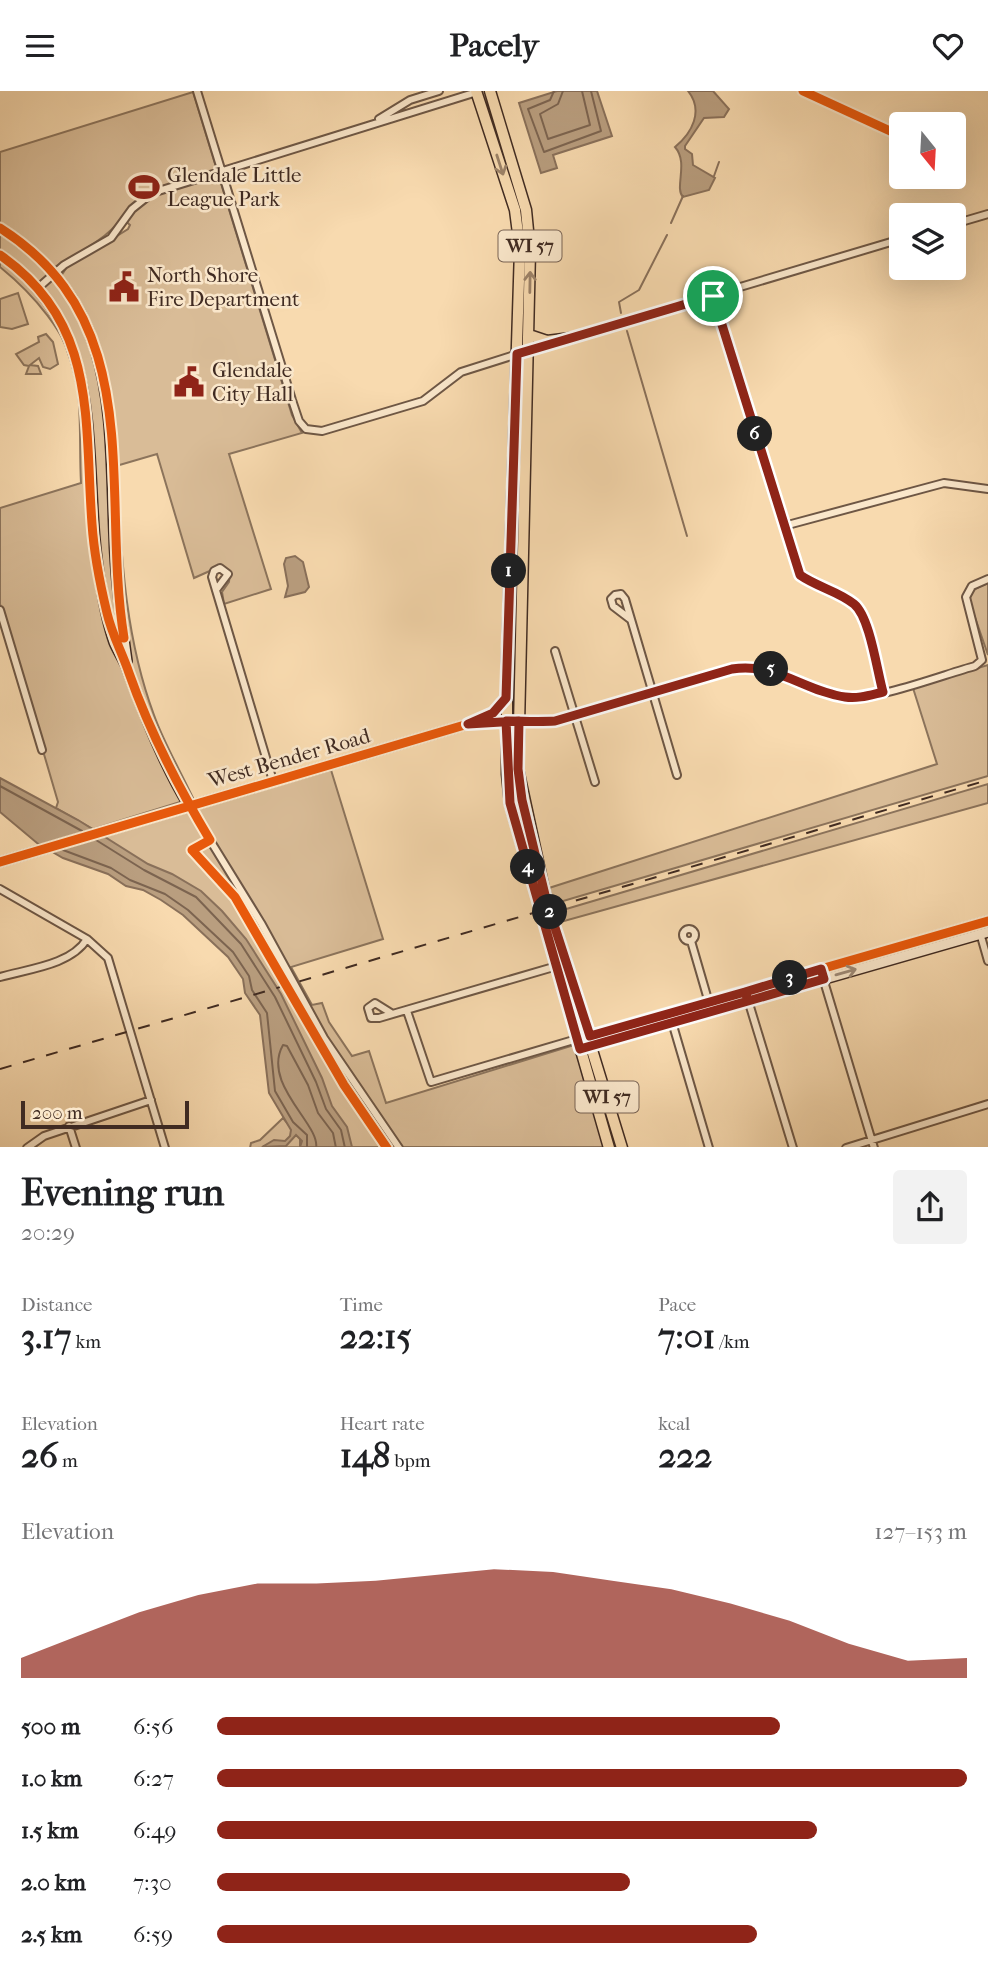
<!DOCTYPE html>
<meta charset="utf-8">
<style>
:root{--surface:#fff;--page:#f2f2f2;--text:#202124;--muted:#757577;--accent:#8f2418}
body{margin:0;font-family:"IM FELL French Canon",serif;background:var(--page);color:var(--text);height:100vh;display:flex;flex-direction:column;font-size:26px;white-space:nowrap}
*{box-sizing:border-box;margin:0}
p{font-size:23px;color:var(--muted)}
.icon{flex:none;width:38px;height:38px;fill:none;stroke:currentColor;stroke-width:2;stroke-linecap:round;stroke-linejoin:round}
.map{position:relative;height:1056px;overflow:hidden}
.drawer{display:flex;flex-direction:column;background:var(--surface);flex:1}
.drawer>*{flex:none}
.needle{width:46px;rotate:162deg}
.buttons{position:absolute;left:889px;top:21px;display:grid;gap:14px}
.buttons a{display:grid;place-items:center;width:77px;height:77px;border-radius:7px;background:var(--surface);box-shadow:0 7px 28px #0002;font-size:35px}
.scale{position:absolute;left:21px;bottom:18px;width:168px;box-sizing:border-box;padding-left:7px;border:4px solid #402b22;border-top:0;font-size:19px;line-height:24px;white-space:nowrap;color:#402b22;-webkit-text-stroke:5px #fae7cb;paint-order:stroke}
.pin{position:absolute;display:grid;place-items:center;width:60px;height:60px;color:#fff;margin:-30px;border:4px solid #fff;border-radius:50%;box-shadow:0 2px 7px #0007}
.km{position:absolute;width:35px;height:35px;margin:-18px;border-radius:50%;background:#222;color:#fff;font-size:19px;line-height:35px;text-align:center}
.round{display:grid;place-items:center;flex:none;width:74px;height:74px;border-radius:7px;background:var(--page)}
.summary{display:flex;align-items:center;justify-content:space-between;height:119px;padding:0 21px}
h1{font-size:38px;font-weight:700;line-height:52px}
.metrics{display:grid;grid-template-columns:repeat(3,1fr);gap:10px;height:119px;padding:7px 21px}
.metrics div{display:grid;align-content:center}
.metrics b{font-size:35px;font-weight:700}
.metrics small{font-size:19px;font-weight:400}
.metrics p{font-size:19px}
.chart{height:196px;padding:14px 21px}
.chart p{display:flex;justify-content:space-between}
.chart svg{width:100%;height:126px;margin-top:7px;fill:var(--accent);opacity:.7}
ul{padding:0 21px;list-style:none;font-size:23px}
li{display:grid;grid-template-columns:112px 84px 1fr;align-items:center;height:52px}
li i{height:18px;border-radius:9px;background:var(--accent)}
header{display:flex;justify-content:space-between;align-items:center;height:91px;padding:0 21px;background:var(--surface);font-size:32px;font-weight:700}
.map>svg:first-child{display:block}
.green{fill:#d9bc97;stroke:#8c745c;stroke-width:2;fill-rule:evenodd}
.water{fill:#b99e7f;stroke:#89705a;stroke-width:2}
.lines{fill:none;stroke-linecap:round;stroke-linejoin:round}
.shore{stroke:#7c6450;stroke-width:2}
.stream{stroke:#89705a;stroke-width:2}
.street-casing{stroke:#6e5745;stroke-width:10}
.secondary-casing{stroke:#402b22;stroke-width:12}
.primary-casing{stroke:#402b22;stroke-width:13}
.street{stroke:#fae7cb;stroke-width:6}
.secondary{stroke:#fae7cb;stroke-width:9}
.primary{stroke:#f8daaf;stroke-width:10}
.rail{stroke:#402b22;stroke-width:2;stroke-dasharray:12 12;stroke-linecap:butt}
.cycleway-casing{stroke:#fae7cb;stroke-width:13}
.cycleway{stroke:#e8590c;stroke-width:9}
.oneway{stroke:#9c8268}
.oneway2{stroke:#9d8976}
.route-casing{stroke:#fff;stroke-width:14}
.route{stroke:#8f2418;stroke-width:9}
.labels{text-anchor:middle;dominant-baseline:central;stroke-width:5;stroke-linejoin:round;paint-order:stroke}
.shield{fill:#fae7cb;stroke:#786355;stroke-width:2}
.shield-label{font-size:19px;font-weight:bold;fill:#402b22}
.poi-label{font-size:21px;fill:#402b22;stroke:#fae7cb;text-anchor:start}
.street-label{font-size:21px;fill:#402b22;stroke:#fae7cb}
</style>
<header><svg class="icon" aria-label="menu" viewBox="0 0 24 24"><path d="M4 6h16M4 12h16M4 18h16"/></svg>Pacely<svg class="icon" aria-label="heart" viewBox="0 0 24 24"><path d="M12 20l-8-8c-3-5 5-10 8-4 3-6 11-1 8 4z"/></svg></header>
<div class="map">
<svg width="988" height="1057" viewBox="0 0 988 1057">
<rect width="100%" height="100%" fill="#f8daaf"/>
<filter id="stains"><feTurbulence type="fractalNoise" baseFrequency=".00286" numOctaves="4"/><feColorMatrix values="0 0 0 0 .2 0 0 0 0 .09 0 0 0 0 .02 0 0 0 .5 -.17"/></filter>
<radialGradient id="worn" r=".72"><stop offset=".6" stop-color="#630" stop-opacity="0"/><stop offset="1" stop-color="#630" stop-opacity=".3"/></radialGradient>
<!-- green -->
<path class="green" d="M 193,1 L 292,324 L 302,342 L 229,363 L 271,498 L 224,513 L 222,501 L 229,491 L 230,481 L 221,475 L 194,487 L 157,363 L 116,375 C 121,458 124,544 154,624 C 164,652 180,679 193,707 L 93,738 L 56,717 L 58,711 L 0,513 L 0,417 L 81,392 C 79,357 82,319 76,284 C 69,243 32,202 0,176 L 0,61 ZM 122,127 L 130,134 L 128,138 L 67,176 L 61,185 L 55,176 C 80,161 105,149 122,127 Z
M 18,202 L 28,233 L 12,238 L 0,236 L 0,208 Z
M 46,243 L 53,251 L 58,273 L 50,278 L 43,276 L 39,267 L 30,274 L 38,275 L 41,283 L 26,283 L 29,275 L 24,274 L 16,263 L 39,251 L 38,246 Z
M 988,492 L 988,564 L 969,509 L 973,499 Z
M 988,574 L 988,685 L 553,813 L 549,797 L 937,673 L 913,597 Z
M 331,679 L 383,848 L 291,876 L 312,914 L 322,912 L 329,931 L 352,965 L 369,960 L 386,1012 L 574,954 L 604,1056 L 332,1056 L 253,882 L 104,745 Z
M 988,693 L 988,712 L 557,832 L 556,821 Z
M 283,1027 L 300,1047 L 300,1056 L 250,1057 L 251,1052 L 260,1049 Z"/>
<!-- water -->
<path class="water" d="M 557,0 L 597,0 L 612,45 L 553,64 L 557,77 L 541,82 L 519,12 Z
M 688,0 L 713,0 L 729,18 L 724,26 L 704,27 L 685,55 L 685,58 L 692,63 L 693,74 L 715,87 L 709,99 L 683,106 C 674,97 689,72 675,56 C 692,42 704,20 688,0 Z
M 295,465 L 303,471 L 309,496 L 305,501 L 285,506 L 288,495 L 284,473 L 286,467 Z
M 0,687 L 78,729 L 148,773 L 172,783 L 201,800 L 222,820 L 246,848 L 281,903 L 322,987 L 332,1015 L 347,1036 L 352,1056 L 300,1056 L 302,1050 L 296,1044 L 286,1055 L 262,1056 L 274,1049 L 285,1050 L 290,1045 L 291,1039 L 269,1002 L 260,924 L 245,902 L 243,888 L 228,866 L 183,824 L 161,809 L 143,799 L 126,795 L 108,783 L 63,767 L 37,752 L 0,721 Z"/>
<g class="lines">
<!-- shore -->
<path class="shore" d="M 554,0 L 550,9 L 528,18 L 544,61 L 601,40 L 591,0
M 563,0 L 558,13 L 540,23 L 548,48 L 590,34 L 582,0
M 0,695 L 82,740
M 96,749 L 144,779 L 196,806 L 241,853 L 275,906 L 316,991 L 326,1018 L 341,1039 L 345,1057
M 63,759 L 111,777 L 130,789 L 165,803 L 188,819 L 233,861 L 249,885 L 252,899 L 267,922 L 275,1000 L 293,1031 L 307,1044 L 307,1057
M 316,1057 C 321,1034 261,993 283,954 L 287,955 L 308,994 L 318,1022 L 333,1042 L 336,1057"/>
<!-- stream -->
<path class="stream" d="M 714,85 L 719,71
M 671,132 L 683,105
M 621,222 L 619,211 L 639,199 L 667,144
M 627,240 L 687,445"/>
<!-- street casing -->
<g class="street-casing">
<path id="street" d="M 197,0 L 292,309 L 299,330 L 306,338 L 322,340 L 423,310 L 461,281 L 552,252
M 379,28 L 410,9 L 439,0
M 954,133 L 988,123
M 38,197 L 64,174 L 111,147 L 132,118 L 152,102 L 477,1
M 713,205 L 800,483 C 817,496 838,500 854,512 C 869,526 878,580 883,601
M 569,247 L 901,148
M 784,435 L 944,392 L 988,398
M 216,499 L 228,483 L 220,477 L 214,480 L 212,486 L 273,690
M 0,519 L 42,659
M 630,528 L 613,515 L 611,508 L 615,504 L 621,503 L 625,508 L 677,684
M 555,560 L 595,691
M 519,630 L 555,630 L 742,576 C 780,574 808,600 844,606 C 876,610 942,584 975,575 L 982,569 L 966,506 L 972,495 L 988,488
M 189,715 L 261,832 L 324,947 L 399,1057
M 0,798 L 87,848 L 108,867 L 165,1057
M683 844a6 6 0 1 1 12 0a6 6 0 1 1-12 0Z
M 980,842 L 988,870
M 691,850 L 709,912
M 0,886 C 28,878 71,874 87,848
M 823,887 L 874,1057
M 748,909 L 793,1057
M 407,920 L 431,991 L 577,948
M 391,922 L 375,912 L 368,917 L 371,927 L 379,927 L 557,875
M 672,931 L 709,1057
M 69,1035 L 76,1057
M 27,1057 L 44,1045 L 151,1009
M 846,1057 L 988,1013"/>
</g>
<!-- secondary casing -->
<g class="secondary-casing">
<path id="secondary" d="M 0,137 C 117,212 109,319 114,442 C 115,485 121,527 127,570
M 0,164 C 115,244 79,376 101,495 C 104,513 108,534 114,551 C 118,561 125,570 128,580 C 146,627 163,672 189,715
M 476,630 L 493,622 L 506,606
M 0,771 L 468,633 L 519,630
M 583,947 L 988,830
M 585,957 L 988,841"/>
</g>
<!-- primary casing -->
<g class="primary-casing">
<path id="primary" d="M 476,0 L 515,119 L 520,158 L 507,572 L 507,683 L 510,712 L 609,1057
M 490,0 L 526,119 L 530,160 L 518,678 L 547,812 L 622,1057
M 529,244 L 547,250 L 571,247"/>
</g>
<!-- street -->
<use href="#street" class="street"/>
<!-- secondary -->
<use href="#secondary" class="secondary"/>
<!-- primary -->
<use href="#primary" class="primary"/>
<!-- rail -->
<path class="rail" d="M 0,978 L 988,689"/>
<!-- cycleway casing -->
<g class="cycleway-casing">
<path id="cycleway" d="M 803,0 L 901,45
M 0,137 C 150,232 100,398 124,547
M 0,164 C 98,232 84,328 92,433 C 94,463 100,493 107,522 C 112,544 122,561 129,582 C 150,642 177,694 210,749 L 192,759 L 235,806 L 344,994 L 387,1057
M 0,771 L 468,633
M 577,948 L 988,830"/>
</g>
<!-- cycleway -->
<use href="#cycleway" class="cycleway"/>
</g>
<!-- one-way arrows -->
<defs><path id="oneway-shaft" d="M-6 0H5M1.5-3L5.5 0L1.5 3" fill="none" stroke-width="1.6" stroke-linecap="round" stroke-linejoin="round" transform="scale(1.75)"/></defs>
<g class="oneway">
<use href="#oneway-shaft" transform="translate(500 74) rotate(72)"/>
<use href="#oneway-shaft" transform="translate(530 191) rotate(-89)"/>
</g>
<use class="oneway2" href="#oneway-shaft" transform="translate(846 881) rotate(-16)"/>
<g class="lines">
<!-- route casing -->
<g class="route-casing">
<path id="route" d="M 713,205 L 517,263 L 506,607 L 493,622 L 468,633 L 519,630 L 518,678 L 522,709 L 547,812 L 590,945 L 745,901 L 748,910 L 824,888 L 821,878 L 745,901 L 748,910 L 580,958 L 510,712 L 506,630 C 522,630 538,631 555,630 L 732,578 C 776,571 804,600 845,606 C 858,608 870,604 883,601 C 877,580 870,526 854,513 C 838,500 817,496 800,484 L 713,205"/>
</g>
<!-- route -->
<use href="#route" class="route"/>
</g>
<!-- icons -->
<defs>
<g id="stadium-bare" transform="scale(2.415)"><path d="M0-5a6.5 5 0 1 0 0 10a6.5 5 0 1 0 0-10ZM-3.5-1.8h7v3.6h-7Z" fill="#8f2418" stroke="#fae7cb" stroke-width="2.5" paint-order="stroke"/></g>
<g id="civic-bare" transform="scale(2.415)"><path d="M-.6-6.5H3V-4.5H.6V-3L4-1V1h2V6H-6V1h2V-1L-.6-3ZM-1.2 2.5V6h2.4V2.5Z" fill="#8f2418" stroke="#fae7cb" stroke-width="2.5" paint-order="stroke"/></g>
</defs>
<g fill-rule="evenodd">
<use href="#stadium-bare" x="144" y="96"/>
<use href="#civic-bare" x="124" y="196"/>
<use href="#civic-bare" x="189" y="291"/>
</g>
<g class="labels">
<!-- shield labels -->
<g class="shield">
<rect x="498.5" y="139.5" width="63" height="31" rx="5"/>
<rect x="575.5" y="990.5" width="63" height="31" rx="5"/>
</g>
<g class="shield-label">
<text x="530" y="155">WI 57</text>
<text x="607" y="1006">WI 57</text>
</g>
<!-- poi labels -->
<g class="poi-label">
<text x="167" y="84">Glendale Little<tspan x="167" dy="24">League Park</tspan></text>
<text x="147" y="184">North Shore<tspan x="147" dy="24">Fire Department</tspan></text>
<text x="212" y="279">Glendale<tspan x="212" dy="24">City Hall</tspan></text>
</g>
<!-- street labels -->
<g class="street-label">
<text transform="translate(289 667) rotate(-16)">West Bender Road</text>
</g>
</g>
<rect width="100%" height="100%" filter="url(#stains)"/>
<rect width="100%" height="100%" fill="url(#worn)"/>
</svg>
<div class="buttons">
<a><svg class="needle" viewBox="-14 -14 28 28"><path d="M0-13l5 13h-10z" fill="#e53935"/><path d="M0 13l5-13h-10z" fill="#757577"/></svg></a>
<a><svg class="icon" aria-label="layers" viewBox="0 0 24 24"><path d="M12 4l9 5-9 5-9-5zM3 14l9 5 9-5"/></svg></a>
</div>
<div class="scale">200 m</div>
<div class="pin" style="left:713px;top:205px;background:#1e9e55"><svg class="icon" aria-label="arrive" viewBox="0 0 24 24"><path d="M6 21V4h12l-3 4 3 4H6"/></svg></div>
<b class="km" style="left:509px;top:480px">1</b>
<b class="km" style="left:550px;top:821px">2</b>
<b class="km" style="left:790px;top:887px">3</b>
<b class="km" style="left:528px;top:776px">4</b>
<b class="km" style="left:771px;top:578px">5</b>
<b class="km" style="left:755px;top:343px">6</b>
</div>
<section class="drawer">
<div class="summary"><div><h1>Evening run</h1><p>20:29</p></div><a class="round"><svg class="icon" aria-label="share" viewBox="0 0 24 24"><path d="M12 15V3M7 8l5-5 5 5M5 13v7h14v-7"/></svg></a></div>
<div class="metrics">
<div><p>Distance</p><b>3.17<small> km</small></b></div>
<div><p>Time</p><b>22:15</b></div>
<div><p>Pace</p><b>7:01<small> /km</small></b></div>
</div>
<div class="metrics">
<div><p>Elevation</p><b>26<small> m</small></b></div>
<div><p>Heart rate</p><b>148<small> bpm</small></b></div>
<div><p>kcal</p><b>222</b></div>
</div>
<div class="chart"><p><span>Elevation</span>127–153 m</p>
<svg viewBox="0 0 160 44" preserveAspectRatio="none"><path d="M0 44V37L10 29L20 21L30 15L40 11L50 11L60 10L70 8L80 6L90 7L100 10L110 13L120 18L130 24L140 32L150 38L160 37V44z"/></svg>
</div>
<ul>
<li><b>500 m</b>6:56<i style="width:75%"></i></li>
<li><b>1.0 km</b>6:27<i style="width:100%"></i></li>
<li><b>1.5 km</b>6:49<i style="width:80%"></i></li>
<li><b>2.0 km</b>7:30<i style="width:55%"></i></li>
<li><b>2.5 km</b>6:59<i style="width:72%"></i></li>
</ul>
</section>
